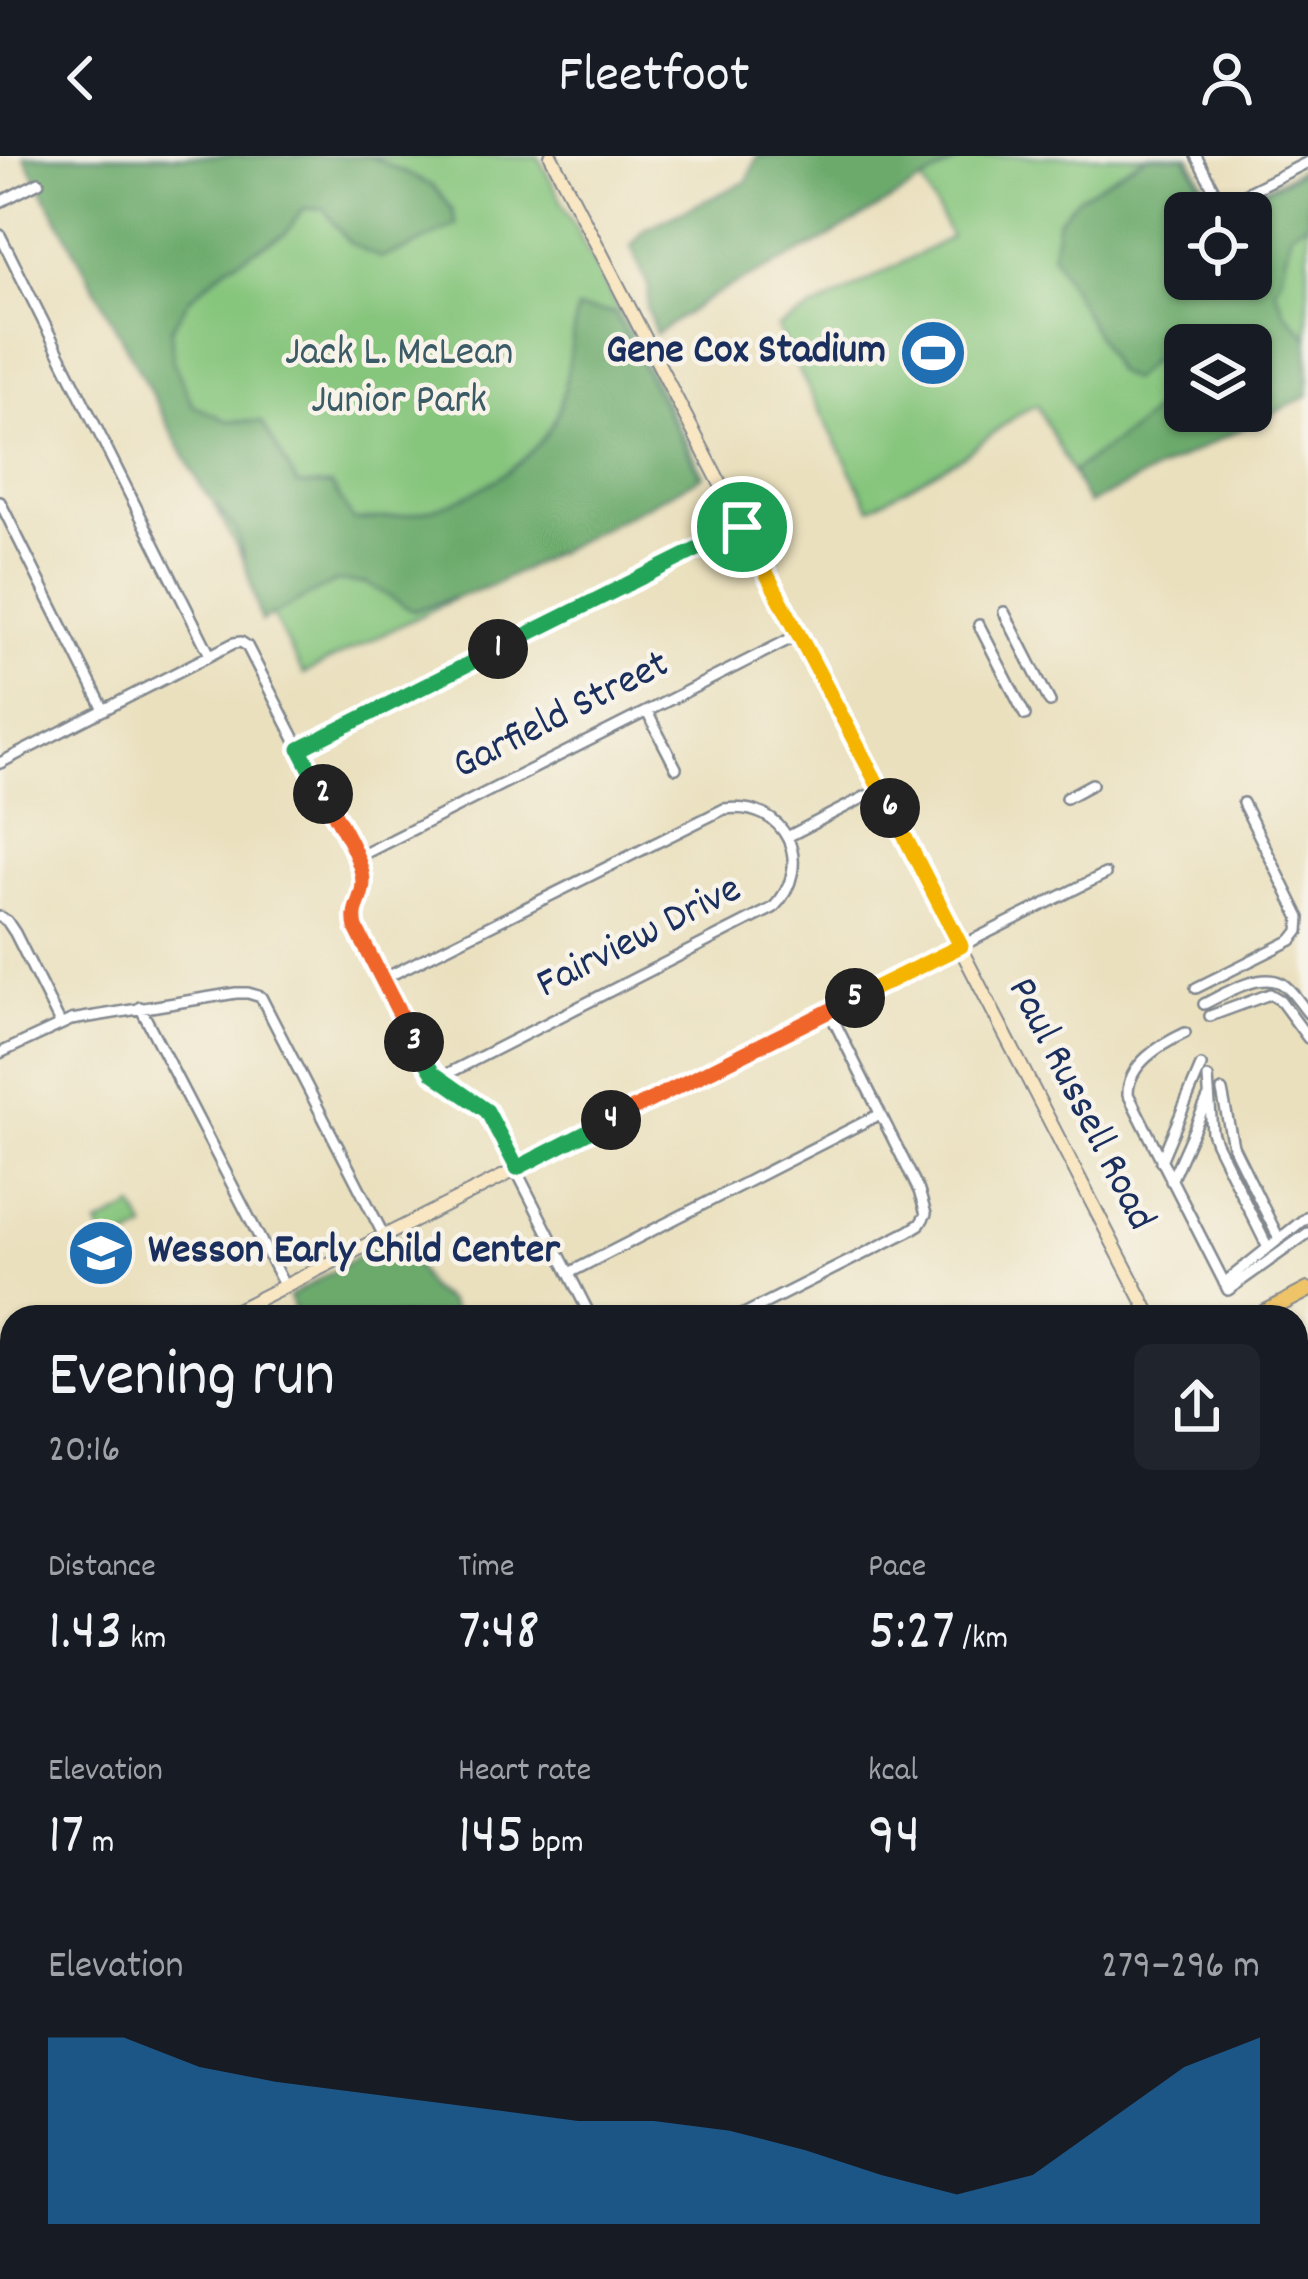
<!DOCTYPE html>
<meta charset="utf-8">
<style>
:root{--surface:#171b24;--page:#20242c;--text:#f1f3f6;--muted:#9ea1a6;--accent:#1f6fb2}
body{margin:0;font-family:Dekko,sans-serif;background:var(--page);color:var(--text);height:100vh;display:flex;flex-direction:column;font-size:45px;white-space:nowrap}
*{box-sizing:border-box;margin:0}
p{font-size:39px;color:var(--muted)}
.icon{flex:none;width:66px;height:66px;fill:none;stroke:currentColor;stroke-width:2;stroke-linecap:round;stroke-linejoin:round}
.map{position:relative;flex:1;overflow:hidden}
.panel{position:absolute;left:0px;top:1149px;width:1308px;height:975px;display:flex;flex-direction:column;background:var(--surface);border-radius:36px 36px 0 0;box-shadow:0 3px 9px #0004}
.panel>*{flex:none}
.controls{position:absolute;left:1164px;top:36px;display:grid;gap:24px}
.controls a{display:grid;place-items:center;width:108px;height:108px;border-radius:18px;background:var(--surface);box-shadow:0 3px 9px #0004;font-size:60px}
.pin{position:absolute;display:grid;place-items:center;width:102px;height:102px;color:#fff;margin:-51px;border:6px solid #fff;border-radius:50%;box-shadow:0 3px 12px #0007}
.km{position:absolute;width:60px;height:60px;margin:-30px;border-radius:50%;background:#222;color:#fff;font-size:33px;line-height:60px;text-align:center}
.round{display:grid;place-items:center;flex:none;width:126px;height:126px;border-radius:18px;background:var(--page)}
.head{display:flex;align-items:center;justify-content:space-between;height:204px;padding:0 48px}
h1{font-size:66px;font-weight:600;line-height:90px}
.metrics{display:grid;grid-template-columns:repeat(3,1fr);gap:18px;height:204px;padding:12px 48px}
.metrics div{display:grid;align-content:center}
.metrics b{font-size:60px;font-weight:600}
.metrics small{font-size:33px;font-weight:400}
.metrics p{font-size:33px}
.chart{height:336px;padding:24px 48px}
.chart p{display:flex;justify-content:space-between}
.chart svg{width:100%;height:216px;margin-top:12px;fill:var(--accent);opacity:.7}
header{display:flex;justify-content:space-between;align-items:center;height:156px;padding:0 48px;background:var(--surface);font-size:54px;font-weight:600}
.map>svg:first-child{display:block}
.green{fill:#85c57c;stroke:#507a6d;stroke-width:3;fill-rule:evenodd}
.forest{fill:#6caa6c;stroke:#446c65;stroke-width:3;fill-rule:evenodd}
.water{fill:#52bfca;stroke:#367794;stroke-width:3}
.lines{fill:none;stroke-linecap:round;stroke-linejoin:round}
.stream{stroke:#52bfca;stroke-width:3}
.street-casing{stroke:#82888e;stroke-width:14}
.secondary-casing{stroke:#82888e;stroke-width:16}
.primary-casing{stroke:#82888e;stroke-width:18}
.street{stroke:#fff;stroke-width:9}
.secondary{stroke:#f9e7c3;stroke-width:12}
.primary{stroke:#efc469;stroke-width:14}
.split-1-casing{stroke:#fff;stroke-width:24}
.split-2-casing{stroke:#fff;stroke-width:24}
.split-3-casing{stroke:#fff;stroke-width:24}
.split-4-casing{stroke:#fff;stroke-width:24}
.split-5-casing{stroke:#fff;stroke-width:24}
.split-6-casing{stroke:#fff;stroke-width:24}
.split-7-casing{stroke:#fff;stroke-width:24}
.split-1{stroke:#22a559;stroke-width:15}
.split-2{stroke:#22a559;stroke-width:15}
.split-3{stroke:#f0652b;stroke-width:15}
.split-4{stroke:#22a559;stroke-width:15}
.split-5{stroke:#f0652b;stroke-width:15}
.split-6{stroke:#f5b400;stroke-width:15}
.split-7{stroke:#f5b400;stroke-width:15}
.labels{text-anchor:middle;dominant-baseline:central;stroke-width:9;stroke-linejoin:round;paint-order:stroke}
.poi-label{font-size:42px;font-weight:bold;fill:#1b2f5e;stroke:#f7f3e8;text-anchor:end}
.park-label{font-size:42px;fill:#3b5c67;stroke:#f7f3e8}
.street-label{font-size:42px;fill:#1b2f5e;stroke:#f7f3e8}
</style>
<header><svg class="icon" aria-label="back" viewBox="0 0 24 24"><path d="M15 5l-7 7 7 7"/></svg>Fleetfoot<svg class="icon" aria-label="person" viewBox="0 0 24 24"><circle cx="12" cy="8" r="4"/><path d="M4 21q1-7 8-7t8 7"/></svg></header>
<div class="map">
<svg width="1308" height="2123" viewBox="0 0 1308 2123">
<rect width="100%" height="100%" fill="#f7f3e8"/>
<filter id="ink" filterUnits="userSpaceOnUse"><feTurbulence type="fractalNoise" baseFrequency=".00833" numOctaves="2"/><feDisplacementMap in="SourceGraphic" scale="24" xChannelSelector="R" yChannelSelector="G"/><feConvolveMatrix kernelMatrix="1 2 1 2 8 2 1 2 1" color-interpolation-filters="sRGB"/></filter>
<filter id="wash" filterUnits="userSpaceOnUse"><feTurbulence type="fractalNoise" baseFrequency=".004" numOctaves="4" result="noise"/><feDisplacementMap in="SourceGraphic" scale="48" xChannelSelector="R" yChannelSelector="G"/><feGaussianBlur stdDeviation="2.7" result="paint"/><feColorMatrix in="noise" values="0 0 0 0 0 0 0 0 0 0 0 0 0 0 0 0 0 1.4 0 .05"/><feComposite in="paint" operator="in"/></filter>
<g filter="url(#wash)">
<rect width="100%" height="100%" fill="#eae0be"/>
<!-- green -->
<path class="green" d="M 33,0 L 538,0 L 704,319 L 303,518 Z
M 910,0 L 1189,0 L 1216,49 L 1229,49 L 1308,10 L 1308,240 L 1088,348 L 1037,249 L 1020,257 L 963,300 L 870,352 L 777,172 L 951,81 ZM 1185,57 L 1251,57 L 1251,123 L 1185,123 ZM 1185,189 L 1251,189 L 1251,255 L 1185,255 Z
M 134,1051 L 146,1073 L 109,1092 L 97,1070 Z"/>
<!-- forest -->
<path class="forest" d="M 24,0 L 370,0 L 432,30 L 452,53 L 456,69 L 407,93 L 380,102 L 348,86 L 323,52 L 303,53 L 286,77 L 229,109 L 190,142 L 171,173 L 173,205 L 193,249 L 228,265 L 262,266 L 298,329 L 332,329 L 353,364 C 369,363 384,363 400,360 C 456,352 529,315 555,263 C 566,241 572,180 577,153 L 614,157 L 701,321 L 491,430 L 413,455 L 368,428 L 337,425 L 261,465 L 236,374 L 202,332 Z
M 757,0 L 963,0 L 963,2 L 817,88 L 714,139 L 656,178 L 647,152 L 649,132 L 631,90 L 645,73 L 747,25 Z
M 1147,0 L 1186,0 L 1203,33 L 1215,49 L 1229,51 L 1308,13 L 1308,66 L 1291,75 L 1281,120 L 1275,133 L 1284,155 L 1308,181 L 1308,240 L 1088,348 L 1072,316 L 1133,273 L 1185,226 L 1185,255 L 1251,255 L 1251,189 L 1177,187 L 1153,203 L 1131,224 L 1116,216 L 1052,97 L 1058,64 L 1078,42 ZM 1185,57 L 1251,57 L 1251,123 L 1185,123 Z
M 391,1081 L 401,1083 L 429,1133 L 448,1145 L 457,1161 L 306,1161 L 295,1155 L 289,1141 Z"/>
<!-- water -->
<path class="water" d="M 1308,1743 L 1308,1963 L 1296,1957 L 1296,1754 Z"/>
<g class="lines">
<!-- stream -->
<path class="stream" d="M 0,1922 L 12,1946
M 108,2112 L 123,2123
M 313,2123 L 314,2112"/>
</g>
</g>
<g filter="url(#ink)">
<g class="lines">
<!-- street casing -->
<g class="street-casing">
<path id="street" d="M 1196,0 L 1215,36 L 1227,42 L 1238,41 L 1308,6
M 0,46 L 39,26
M 0,79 L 210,499
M 0,346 L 104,554
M 1004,456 L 1050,546
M 979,469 L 1025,559
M 647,556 L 676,612
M 300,593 L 742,371
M 0,607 L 234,487 L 241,486 L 247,490 L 360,710 C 367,733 350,750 356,773 L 418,894 L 433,917 L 486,955 L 591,1161
M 1066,642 L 1092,628
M 789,680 L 880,633
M 356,702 L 798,479
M 0,761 L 7,765 L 15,777 L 60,867
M 961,790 L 1105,718
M 383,823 L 724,653 C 786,644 816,709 773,752 L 451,916 L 442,926
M 1196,832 L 1292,784 L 1299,775 L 1300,762 L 1243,647
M 1204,848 C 1224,838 1259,816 1281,827 C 1292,833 1300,848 1308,857
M 140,851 L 284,1129
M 1210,860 L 1270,838 L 1280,844 L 1308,882
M 1185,877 C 1160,889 1128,908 1128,938 L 1228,1134 L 1308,1077
M 0,897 L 71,864 L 236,837 L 248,837 L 261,841 L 384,1080
M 1208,922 L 1212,976 L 1216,987 L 1268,1092
M 1222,935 L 1233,990 L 1279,1083
M 1161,1005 L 1201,910
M 1171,1025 L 1208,942
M 569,1117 L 880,958
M 1224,1127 L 1308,1060
M 738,1161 L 909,1075 L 920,1068 L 926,1058 L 919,1035 L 829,855
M 0,1551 L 12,1575
M 1296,2032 L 1308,2036
M 935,2112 L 940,2123
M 1080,2112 L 1085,2123
M 1238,2112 L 1241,2123
M 954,2123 L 975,2112"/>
</g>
<!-- secondary casing -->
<g class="secondary-casing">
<path id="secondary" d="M 551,0 L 1151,1161
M 223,1161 L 961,790
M 0,1280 L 12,1273
M 0,1344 L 12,1365
M 0,1377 L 12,1398
M 1296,1616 L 1308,1609
M 0,2111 L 12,2106
M 396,2112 L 402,2123"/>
</g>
<!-- primary casing -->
<g class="primary-casing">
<path id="primary" d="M 1256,1161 L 1308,1134
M 1296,1428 L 1308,1450
M 0,1794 L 12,1788
M 0,1815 L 12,1808"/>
</g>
<!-- street -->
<use href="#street" class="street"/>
<!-- secondary -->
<use href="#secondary" class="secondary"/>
<!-- primary -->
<use href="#primary" class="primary"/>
</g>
</g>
<g class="lines" filter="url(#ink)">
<!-- split-1 casing -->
<g class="split-1-casing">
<path id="split-1" d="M 498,493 L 742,371"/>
</g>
<!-- split-2 casing -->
<g class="split-2-casing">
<path id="split-2" d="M 323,638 L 300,593 L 498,493"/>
</g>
<!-- split-3 casing -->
<g class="split-3-casing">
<path id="split-3" d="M 323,638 C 335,660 363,702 363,726 C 363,745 351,751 356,772 L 414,886"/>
</g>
<!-- split-4 casing -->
<g class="split-4-casing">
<path id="split-4" d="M 414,886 L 433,917 L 487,955 L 517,1012 L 611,964"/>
</g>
<!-- split-5 casing -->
<g class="split-5-casing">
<path id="split-5" d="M 611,964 L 855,842"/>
</g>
<!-- split-6 casing -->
<g class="split-6-casing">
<path id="split-6" d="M 855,842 L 961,790 L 890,652"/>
</g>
<!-- split-7 casing -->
<g class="split-7-casing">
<path id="split-7" d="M 742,371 L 890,652"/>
</g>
<!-- split-1 -->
<use href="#split-1" class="split-1"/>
<!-- split-2 -->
<use href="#split-2" class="split-2"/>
<!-- split-3 -->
<use href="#split-3" class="split-3"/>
<!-- split-4 -->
<use href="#split-4" class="split-4"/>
<!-- split-5 -->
<use href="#split-5" class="split-5"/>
<!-- split-6 -->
<use href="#split-6" class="split-6"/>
<!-- split-7 -->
<use href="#split-7" class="split-7"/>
</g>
<!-- icons -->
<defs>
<g id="stadium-disc" transform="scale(3.45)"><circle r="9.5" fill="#1f6fb2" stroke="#f7f3e8"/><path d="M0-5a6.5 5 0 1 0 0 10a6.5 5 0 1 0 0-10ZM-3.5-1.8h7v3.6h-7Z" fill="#fff"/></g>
<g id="school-disc" transform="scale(3.45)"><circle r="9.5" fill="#1f6fb2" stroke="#f7f3e8"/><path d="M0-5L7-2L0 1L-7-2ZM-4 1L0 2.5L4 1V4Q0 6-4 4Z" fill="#fff"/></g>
</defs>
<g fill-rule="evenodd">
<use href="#stadium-disc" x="933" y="197"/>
<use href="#school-disc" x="101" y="1097"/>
</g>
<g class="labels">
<!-- poi labels -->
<g class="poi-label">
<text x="886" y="197">Gene Cox Stadium</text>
<text x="148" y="1097" text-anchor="start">Wesson Early Child Center</text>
</g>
<!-- park labels -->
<g class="park-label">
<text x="399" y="199">Jack L. McLean<tspan x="399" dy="48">Junior Park</tspan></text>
</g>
<!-- street labels -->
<g class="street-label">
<text transform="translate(562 561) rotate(-27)">Garfield Street</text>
<text transform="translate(640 783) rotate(-27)">Fairview Drive</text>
<text transform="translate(1079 949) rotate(63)">Paul Russell Road</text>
</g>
</g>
</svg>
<div class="controls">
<a><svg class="icon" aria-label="locate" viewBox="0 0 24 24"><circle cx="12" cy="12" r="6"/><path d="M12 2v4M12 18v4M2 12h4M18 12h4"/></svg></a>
<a><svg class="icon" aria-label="layers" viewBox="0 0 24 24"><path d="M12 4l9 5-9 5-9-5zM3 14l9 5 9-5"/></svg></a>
</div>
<div class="pin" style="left:742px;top:371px;background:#1e9e55"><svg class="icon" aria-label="arrive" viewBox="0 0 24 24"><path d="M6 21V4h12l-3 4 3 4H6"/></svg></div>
<b class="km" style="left:498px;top:493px">1</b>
<b class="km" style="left:323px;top:638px">2</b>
<b class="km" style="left:414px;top:886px">3</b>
<b class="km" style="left:611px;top:964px">4</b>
<b class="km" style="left:855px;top:842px">5</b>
<b class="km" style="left:890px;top:652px">6</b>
<section class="panel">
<div class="head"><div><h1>Evening run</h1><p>20:16</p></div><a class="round"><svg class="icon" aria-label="share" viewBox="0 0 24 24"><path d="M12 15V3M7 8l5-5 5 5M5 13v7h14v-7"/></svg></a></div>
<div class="metrics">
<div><p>Distance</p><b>1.43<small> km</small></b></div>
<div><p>Time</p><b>7:48</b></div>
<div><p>Pace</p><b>5:27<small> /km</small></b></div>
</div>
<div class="metrics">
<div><p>Elevation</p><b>17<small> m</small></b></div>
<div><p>Heart rate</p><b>145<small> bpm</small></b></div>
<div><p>kcal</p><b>94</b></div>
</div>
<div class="chart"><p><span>Elevation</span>279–296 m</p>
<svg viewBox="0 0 160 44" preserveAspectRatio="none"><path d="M0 44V6L10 6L20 12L30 15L40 17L50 19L60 21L70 23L80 23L90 25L100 29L110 34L120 38L130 34L140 23L150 12L160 6V44z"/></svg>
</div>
</section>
</div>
